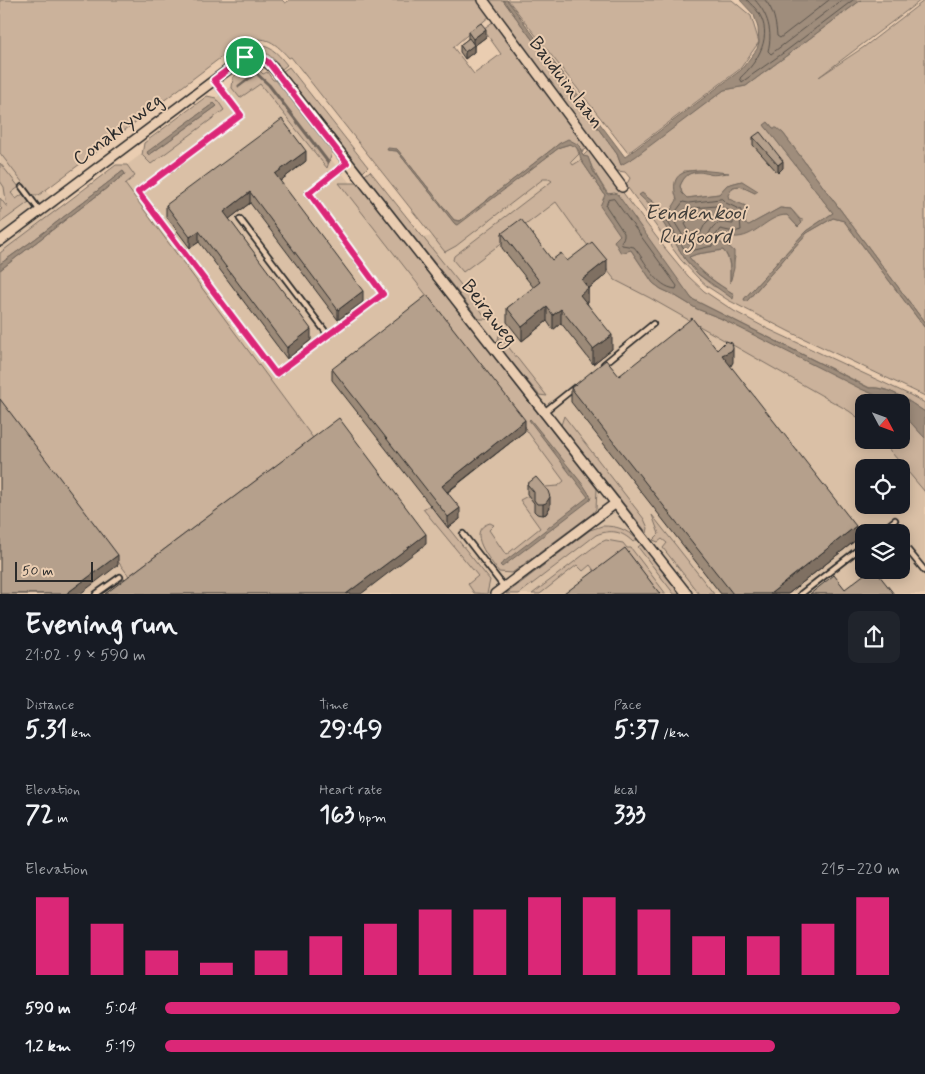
<!DOCTYPE html>
<meta charset="utf-8">
<style>
:root{--surface:#171b24;--page:#20242c;--text:#f1f3f6;--muted:#9ea1a6;--accent:#db2777}
body{margin:0;font-family:Mynerve,sans-serif;background:var(--page);color:var(--text);height:100vh;display:flex;flex-direction:column;font-size:19px;white-space:nowrap}
*{box-sizing:border-box;margin:0}
p{font-size:16px;color:var(--muted)}
.icon{flex:none;width:28px;height:28px;fill:none;stroke:currentColor;stroke-width:2;stroke-linecap:round;stroke-linejoin:round}
.map{position:relative;height:594px;overflow:hidden}
.drawer{display:flex;flex-direction:column;background:var(--surface);flex:1}
.drawer>*{flex:none}
.needle{width:32px;rotate:131deg}
.controls{position:absolute;left:855px;top:394px;display:grid;gap:10px}
.controls a{display:grid;place-items:center;width:55px;height:55px;border-radius:10px;background:var(--surface);box-shadow:0 2px 12px #0003;font-size:25px}
.scale{position:absolute;left:15px;bottom:12px;width:78px;box-sizing:border-box;padding-left:5px;border:2px solid #2b2b2b;border-top:0;font-size:14px;line-height:18px;white-space:nowrap;color:#2b2b2b;-webkit-text-stroke:4px #eacdb1;paint-order:stroke}
.pin{position:absolute;display:grid;place-items:center;width:42px;height:42px;color:#fff;margin:-21px;border:2px solid #fff;border-radius:50%;box-shadow:0 1px 5px #0007}
.round{display:grid;place-items:center;flex:none;width:52px;height:52px;border-radius:10px;background:var(--page)}
.summary{display:flex;align-items:center;justify-content:space-between;height:85px;padding:0 25px}
h1{font-size:28px;font-weight:700;line-height:38px}
.figures{display:grid;grid-template-columns:repeat(3,1fr);gap:8px;height:85px;padding:5px 25px}
.figures div{display:grid;align-content:center}
.figures b{font-size:25px;font-weight:700}
.figures small{font-size:14px;font-weight:400}
.figures p{font-size:14px}
.chart{height:140px;padding:10px 25px}
.chart p{display:flex;justify-content:space-between}
.chart svg{width:100%;height:90px;margin-top:5px;stroke:var(--accent);stroke-width:6}
ul{padding:0 25px;list-style:none;font-size:16px}
li{display:grid;grid-template-columns:80px 60px 1fr;align-items:center;height:38px}
li i{height:12px;border-radius:6px;background:var(--accent)}
.map>svg:first-child{display:block}
.built{fill:#dac0a6;fill-rule:evenodd}
.green{fill:#cbb29b;stroke:#7b6e63;fill-rule:evenodd}
.water{fill:#9f8d7c;stroke:#71665c}
.lines{fill:none;stroke-linecap:round;stroke-linejoin:round}
.shore{stroke:#59524b;stroke-width:1}
.stream{stroke:#71665c;stroke-width:3}
.lane-casing{stroke:#2b2b2b;stroke-width:8}
.street-casing{stroke:#2b2b2b;stroke-width:12}
.lane{stroke:#eacdb1;stroke-width:4.5}
.street{stroke:#eacdb1;stroke-width:9}
.wall{fill:#9c8a78;stroke:#2b2b2b}
.shaded-wall{fill:#7f7062;stroke:#2b2b2b}
.building{fill:#b5a08c;stroke:#2b2b2b}
.route-casing{stroke:#fff;stroke-width:10}
.route{stroke:#db2777;stroke-width:6}
.labels{text-anchor:middle;dominant-baseline:central;stroke-width:4;stroke-linejoin:round;paint-order:stroke}
.street-label{font-size:20px;fill:#2b2b2b;stroke:#eacdb1}
.water-label{font-size:21px;font-style:italic;fill:#423f3b;stroke:#eacdb1}
</style>
<div class="map">
<svg width="925" height="594" viewBox="0 0 925 594">
<rect width="100%" height="100%" fill="#eacdb1"/>
<filter id="ink" filterUnits="userSpaceOnUse"><feTurbulence type="fractalNoise" baseFrequency=".02" numOctaves="2"/><feDisplacementMap in="SourceGraphic" scale="10" xChannelSelector="R" yChannelSelector="G"/><feConvolveMatrix kernelMatrix="1 2 1 2 8 2 1 2 1" color-interpolation-filters="sRGB"/></filter>
<g filter="url(#ink)">
<!-- built -->
<path class="built" d="M 252,71 L 263,74 L 393,237 L 409,240 L 451,233 L 568,135 L 648,262 L 864,402 L 864,440 L 901,440 L 925,460 L 925,594 L 0,594 L 0,127 L 63,213 ZM 864,468 L 901,468 L 901,505 L 864,505 ZM 864,532 L 901,532 L 901,570 L 864,570 Z"/>
<!-- green -->
<path class="green" d="M 0,0 L 282,0 L 285,3 L 290,0 L 478,0 L 490,16 L 453,47 L 474,74 L 501,54 L 483,29 L 494,21 L 486,0 L 503,0 L 617,154 L 621,165 L 724,90 L 746,86 L 861,0 L 921,0 L 819,77 L 864,47 L 925,0 L 925,323 L 783,133 L 773,128 L 768,122 L 765,126 L 833,213 L 806,231 L 744,299 L 746,302 L 807,233 L 833,218 L 844,221 L 925,328 L 925,396 L 790,332 L 728,300 L 708,287 L 699,279 L 681,260 L 625,184 L 628,182 L 630,178 L 625,172 L 617,171 L 569,110 L 589,147 L 582,152 L 579,145 L 560,143 L 460,221 L 454,220 L 397,149 L 388,150 L 397,151 L 455,224 L 458,224 L 560,147 L 570,144 L 576,146 L 579,154 L 571,162 L 573,165 L 581,160 L 605,195 L 620,235 L 614,241 L 631,250 L 653,283 L 661,289 L 674,295 L 697,309 L 720,318 L 892,402 L 864,402 L 864,422 L 849,411 L 650,298 L 615,280 L 578,233 L 556,202 L 463,272 L 453,260 L 454,256 L 552,181 L 549,179 L 543,179 L 456,246 L 445,252 L 291,57 L 289,58 C 272,39 264,35 240,43 L 39,195 L 32,195 L 0,153 ZM 705,170 C 693,175 687,169 680,186 L 682,193 L 687,198 L 719,194 L 727,185 L 742,181 L 755,193 L 740,186 L 733,187 L 727,195 L 728,199 L 746,213 L 745,224 L 749,225 L 780,208 L 791,209 L 801,220 L 802,219 L 802,222 L 798,227 L 787,215 L 779,215 L 733,237 L 721,234 L 717,242 L 721,244 L 735,257 L 730,281 C 730,270 731,259 723,250 L 697,254 L 689,257 C 702,273 716,283 734,294 L 713,286 L 698,274 L 685,259 L 656,211 L 640,195 L 642,193 L 663,210 L 671,210 L 678,200 L 675,193 L 684,171 Z
M 508,0 L 732,0 L 751,16 L 759,42 L 740,69 L 628,153 Z
M 253,44 C 271,46 276,51 287,65 L 282,69 C 267,48 252,44 230,59 L 241,48 Z
M 254,66 L 263,69 L 260,71 L 263,74 L 267,72 L 273,80 L 277,80 L 333,150 L 327,168 L 260,84 L 240,98 L 232,88 L 233,77 L 247,67 Z
M 289,67 L 368,167 L 363,172 L 283,71 Z
M 207,96 L 216,98 L 224,110 L 151,164 L 142,155 L 144,143 ZM 214,103 L 217,106 L 149,155 L 147,153 Z
M 590,149 L 664,247 L 688,276 L 704,291 L 734,311 L 766,328 L 910,395 L 925,403 L 925,412 C 909,402 889,386 870,388 L 692,299 L 612,194 L 608,194 C 600,182 593,171 588,158 L 583,156 Z
M 0,163 L 19,187 L 11,193 L 16,199 L 23,194 L 29,202 L 0,223 L 0,210 L 2,209 L 0,207 L 0,198 L 7,207 L 4,187 L 0,181 Z
M 116,165 L 127,165 L 135,176 L 125,184 L 313,438 L 129,576 L 0,406 L 0,270 L 125,174 L 123,171 L 35,239 L 0,264 L 0,253 Z
M 370,171 L 477,305 L 487,319 L 479,319 L 365,175 Z
M 339,183 L 358,183 L 597,489 L 596,509 L 593,513 L 512,573 L 499,572 C 491,561 464,530 490,523 L 494,525 L 489,530 L 506,555 L 540,528 L 520,500 L 545,487 L 558,486 L 564,481 L 431,301 Z
M 499,335 L 547,396 L 539,395 L 497,344 Z
M 901,412 L 925,438 L 925,492 L 881,440 L 901,440 Z
M 564,416 L 644,519 L 648,528 L 647,533 L 561,425 Z
M 430,505 L 490,580 L 487,594 L 474,593 L 468,584 L 478,576 L 423,509 Z
M 652,515 L 714,594 L 699,594 L 663,548 L 667,543 L 662,539 L 658,542 L 653,540 L 659,534 Z
M 602,526 C 618,526 625,529 637,539 L 633,542 C 622,531 611,529 596,535 L 519,594 L 506,594 L 590,530 Z
M 606,540 L 623,543 L 627,548 L 631,548 L 666,594 L 655,594 L 599,577 L 590,565 L 583,571 L 577,565 L 540,594 L 532,594 L 599,543 Z
M 642,544 L 681,594 L 674,594 L 638,547 Z"/>
<!-- water -->
<path class="water" d="M 503,0 L 507,0 L 625,157 L 741,70 L 757,49 L 759,42 L 758,28 L 754,15 L 740,0 L 861,0 L 746,86 L 724,90 L 635,157 L 621,165 L 617,154 Z
M 214,103 L 217,106 L 149,155 L 147,152 Z
M 768,122 L 773,128 L 777,128 L 783,133 L 925,323 L 925,328 L 844,221 L 833,218 L 807,233 L 746,302 L 744,299 L 806,231 L 833,213 L 764,125 Z
M 568,139 L 579,145 L 583,156 L 588,157 L 593,171 L 607,194 L 615,193 L 618,195 L 692,299 L 869,388 C 889,386 910,402 925,412 L 925,438 L 901,412 L 901,402 L 892,402 L 861,389 L 720,318 L 697,309 L 674,295 L 661,289 L 653,283 L 631,250 L 621,253 L 614,241 L 620,235 L 600,206 L 605,195 L 581,160 L 579,151 L 576,147 L 570,144 L 560,147 L 458,225 L 455,224 L 397,151 L 387,150 L 388,148 L 397,149 L 454,220 L 460,221 L 560,143 Z
M 699,170 L 729,173 C 723,173 714,176 709,174 C 695,170 686,171 680,186 L 682,193 L 687,198 L 719,194 L 727,185 L 742,181 L 758,191 L 755,193 L 740,186 L 733,187 L 728,195 L 729,199 L 746,206 L 747,208 L 745,224 L 749,225 L 780,208 L 791,209 L 802,223 L 798,227 L 787,215 C 767,215 755,239 733,237 C 729,237 725,235 721,234 L 718,242 L 727,245 L 734,251 L 734,268 L 730,283 C 730,271 732,259 723,250 L 697,254 L 689,257 C 701,273 717,284 734,294 L 733,299 L 698,274 L 685,259 L 656,211 L 639,195 L 642,193 L 663,210 L 671,210 L 677,200 C 670,178 678,171 699,170 Z
M 123,171 L 125,174 L 0,270 L 0,264 L 35,239 Z
M 530,419 L 584,486 L 591,497 L 590,500 L 502,567 L 500,565 L 588,497 L 529,420 Z"/>
<g class="lines">
<!-- shore -->
<path class="shore" d="M 747,0 C 750,4 755,7 758,12 C 774,35 758,62 740,78 L 742,82 L 786,51 L 853,0
M 755,0 C 768,14 773,32 768,51 L 771,54 L 842,0
M 765,0 C 774,10 776,23 777,36 L 780,38 L 829,0
M 614,199 L 677,286 L 676,289 C 655,287 646,261 634,247 L 622,245 L 621,242 L 624,237 L 624,233 L 606,206 L 608,200 Z
M 722,199 L 726,203 L 741,210 L 740,219 L 741,230 L 734,232 L 720,229 L 713,239 L 712,246 L 686,252 L 666,219 L 666,216 L 674,214 L 683,202 L 688,203 Z
M 719,206 L 734,213 L 733,224 C 729,224 725,222 721,223 C 712,223 709,234 706,241 L 688,244 L 675,223 L 676,220 L 685,209 Z
M 709,214 L 711,218 L 705,224 L 700,234 L 691,235 L 685,224 L 689,217 Z"/>
<!-- stream -->
<path class="stream" d="M 239,86 L 256,73 L 269,85 L 328,162"/>
<!-- lane casing -->
<g class="lane-casing">
<path id="lane" d="M 214,81 L 241,115 L 138,192 L 276,374 L 383,294 L 309,193 L 347,163
M 22,187 L 40,211
M 240,219 L 328,335
M 604,364 L 653,324
M 544,412 L 574,388
M 880,532 L 895,520
M 463,534 L 504,587
M 907,549 L 925,571
M 96,594 L 120,577
M 801,594 L 864,545"/>
</g>
<!-- street casing -->
<g class="street-casing">
<path id="street" d="M 483,0 L 622,187
M 0,241 L 245,57 C 270,58 273,68 288,86 L 687,594
M 495,594 L 616,503"/>
</g>
<!-- lane -->
<use href="#lane" class="lane"/>
<!-- street -->
<use href="#street" class="street"/>
</g>
<!-- wall -->
<path class="wall" d="M 468,32 L 486,37 L 474,46 L 474,52 L 465,59 L 460,52 L 460,45 L 468,39 Z
M 753,137 L 783,168 L 778,173 L 753,145 Z
M 306,161 L 280,181 L 363,302 L 338,320 L 250,203 L 229,219 L 311,340 L 287,359 L 199,242 L 190,248 L 166,216 L 166,205 Z
M 502,233 L 552,260 L 567,261 L 607,274 L 588,289 L 588,302 L 587,303 L 612,349 L 593,364 L 561,323 L 553,330 L 547,321 L 522,341 L 507,322 L 507,308 L 534,288 L 502,248 Z
M 717,350 L 733,362 L 730,366 L 856,540 L 788,594 L 721,594 L 571,402 L 571,388 Z
M 332,369 L 525,431 L 448,492 L 460,519 L 448,528 L 332,380 Z
M 527,484 L 550,507 L 546,514 L 543,515 L 537,514 L 534,511 L 534,503 L 527,494 Z"/>
<!-- shaded-wall -->
<path class="shaded-wall" d="M 486,29 L 486,37 L 474,46 L 474,52 L 465,59 L 465,52 L 473,45 L 473,39 Z
M 306,151 L 306,161 L 275,185 L 275,174 Z
M 783,161 L 783,168 L 778,173 L 778,165 Z
M 250,192 L 250,203 L 224,223 L 224,212 Z
M 199,231 L 199,242 L 190,248 L 190,237 Z
M 607,260 L 607,274 L 588,289 L 588,302 L 580,309 L 580,295 L 582,280 Z
M 363,291 L 363,302 L 338,320 L 338,310 Z
M 547,307 L 547,321 L 522,341 L 522,327 Z
M 561,309 L 561,323 L 553,330 L 553,315 Z
M 311,329 L 311,340 L 287,359 L 287,348 Z
M 612,335 L 612,349 L 593,364 L 593,349 Z
M 733,348 L 733,362 L 731,366 L 722,369 L 722,355 Z
M 525,420 L 525,431 L 442,496 L 442,486 Z
M 550,497 L 550,507 L 546,514 L 543,515 L 543,504 Z
M 460,508 L 460,519 L 448,528 L 448,517 Z
M 856,526 L 856,540 L 788,594 L 770,594 Z
M 426,534 L 426,544 L 361,594 L 346,594 Z
M 118,555 L 118,565 L 80,594 L 66,594 Z"/>
<!-- building -->
<path class="building" d="M 481,23 L 486,29 L 473,39 L 468,32 Z
M 469,38 L 474,45 L 465,52 L 460,45 Z
M 282,119 L 306,151 L 275,174 L 363,291 L 338,310 L 250,192 L 224,212 L 311,329 L 287,348 L 199,231 L 190,237 L 166,205 Z
M 760,132 L 783,161 L 778,165 L 753,137 Z
M 521,219 L 552,260 L 561,253 L 567,261 L 592,242 L 607,260 L 582,280 L 588,288 L 580,295 L 612,335 L 593,349 L 561,309 L 553,315 L 547,307 L 522,327 L 507,308 L 540,282 L 502,233 Z
M 427,295 L 525,420 L 442,486 L 460,508 L 448,517 L 332,369 Z
M 692,318 L 717,350 L 726,341 L 732,343 L 733,348 L 731,351 L 722,355 L 856,526 L 770,594 L 733,594 L 571,388 L 606,360 L 619,376 Z
M 0,399 L 118,555 L 66,594 L 0,594 Z
M 339,418 L 426,534 L 413,544 L 346,594 L 105,594 Z
M 536,477 L 548,491 L 550,497 L 546,503 L 543,504 L 537,504 L 534,500 L 534,492 L 527,484 Z
M 625,548 L 660,594 L 564,594 Z
M 870,570 L 875,570 L 894,594 L 810,594 L 834,575 L 845,589 Z"/>
</g>
<g class="lines" filter="url(#ink)">
<!-- route casing -->
<g class="route-casing">
<path id="route" d="M 245,57 L 260,57 L 268,62 L 347,163 L 309,193 L 383,294 L 276,374 L 138,192 L 241,115 L 214,80 Z"/>
</g>
<!-- route -->
<use href="#route" class="route"/>
</g>
<g class="labels">
<!-- street labels -->
<g class="street-label">
<text transform="translate(566 83) rotate(53)">Bauduinlaan</text>
<text transform="translate(118 130) rotate(-37)">Conakryweg</text>
<text transform="translate(489 313) rotate(52)">Beiraweg</text>
</g>
<!-- water labels -->
<g class="water-label">
<text x="695" y="213">Eendenkooi<tspan x="695" dy="24">Ruigoord</tspan></text>
</g>
</g>
</svg>
<div class="controls">
<a><svg class="needle" viewBox="-14 -14 28 28"><path d="M0-13l5 13h-10z" fill="#e53935"/><path d="M0 13l5-13h-10z" fill="#9ea1a6"/></svg></a>
<a><svg class="icon" aria-label="locate" viewBox="0 0 24 24"><circle cx="12" cy="12" r="6"/><path d="M12 2v4M12 18v4M2 12h4M18 12h4"/></svg></a>
<a><svg class="icon" aria-label="layers" viewBox="0 0 24 24"><path d="M12 4l9 5-9 5-9-5zM3 14l9 5 9-5"/></svg></a>
</div>
<div class="scale">50 m</div>
<div class="pin" style="left:245px;top:57px;background:#1e9e55"><svg class="icon" aria-label="arrive" viewBox="0 0 24 24"><path d="M6 21V4h12l-3 4 3 4H6"/></svg></div>
</div>
<section class="drawer">
<div class="summary"><div><h1>Evening run</h1><p>21:02 · 9 × 590 m</p></div><a class="round"><svg class="icon" aria-label="share" viewBox="0 0 24 24"><path d="M12 15V3M7 8l5-5 5 5M5 13v7h14v-7"/></svg></a></div>
<div class="figures">
<div><p>Distance</p><b>5.31<small> km</small></b></div>
<div><p>Time</p><b>29:49</b></div>
<div><p>Pace</p><b>5:37<small> /km</small></b></div>
</div>
<div class="figures">
<div><p>Elevation</p><b>72<small> m</small></b></div>
<div><p>Heart rate</p><b>163<small> bpm</small></b></div>
<div><p>kcal</p><b>333</b></div>
</div>
<div class="chart"><p><span>Elevation</span>215–220 m</p>
<svg viewBox="0 0 160 44" preserveAspectRatio="none"><path d="M5 44V6M15 44V19M25 44V32M35 44V38M45 44V32M55 44V25M65 44V19M75 44V12M85 44V12M95 44V6M105 44V6M115 44V12M125 44V25M135 44V25M145 44V19M155 44V6"/></svg>
</div>
<ul>
<li><b>590 m</b>5:04<i style="width:100%"></i></li>
<li><b>1.2 km</b>5:19<i style="width:83%"></i></li>
</ul>
</section>
